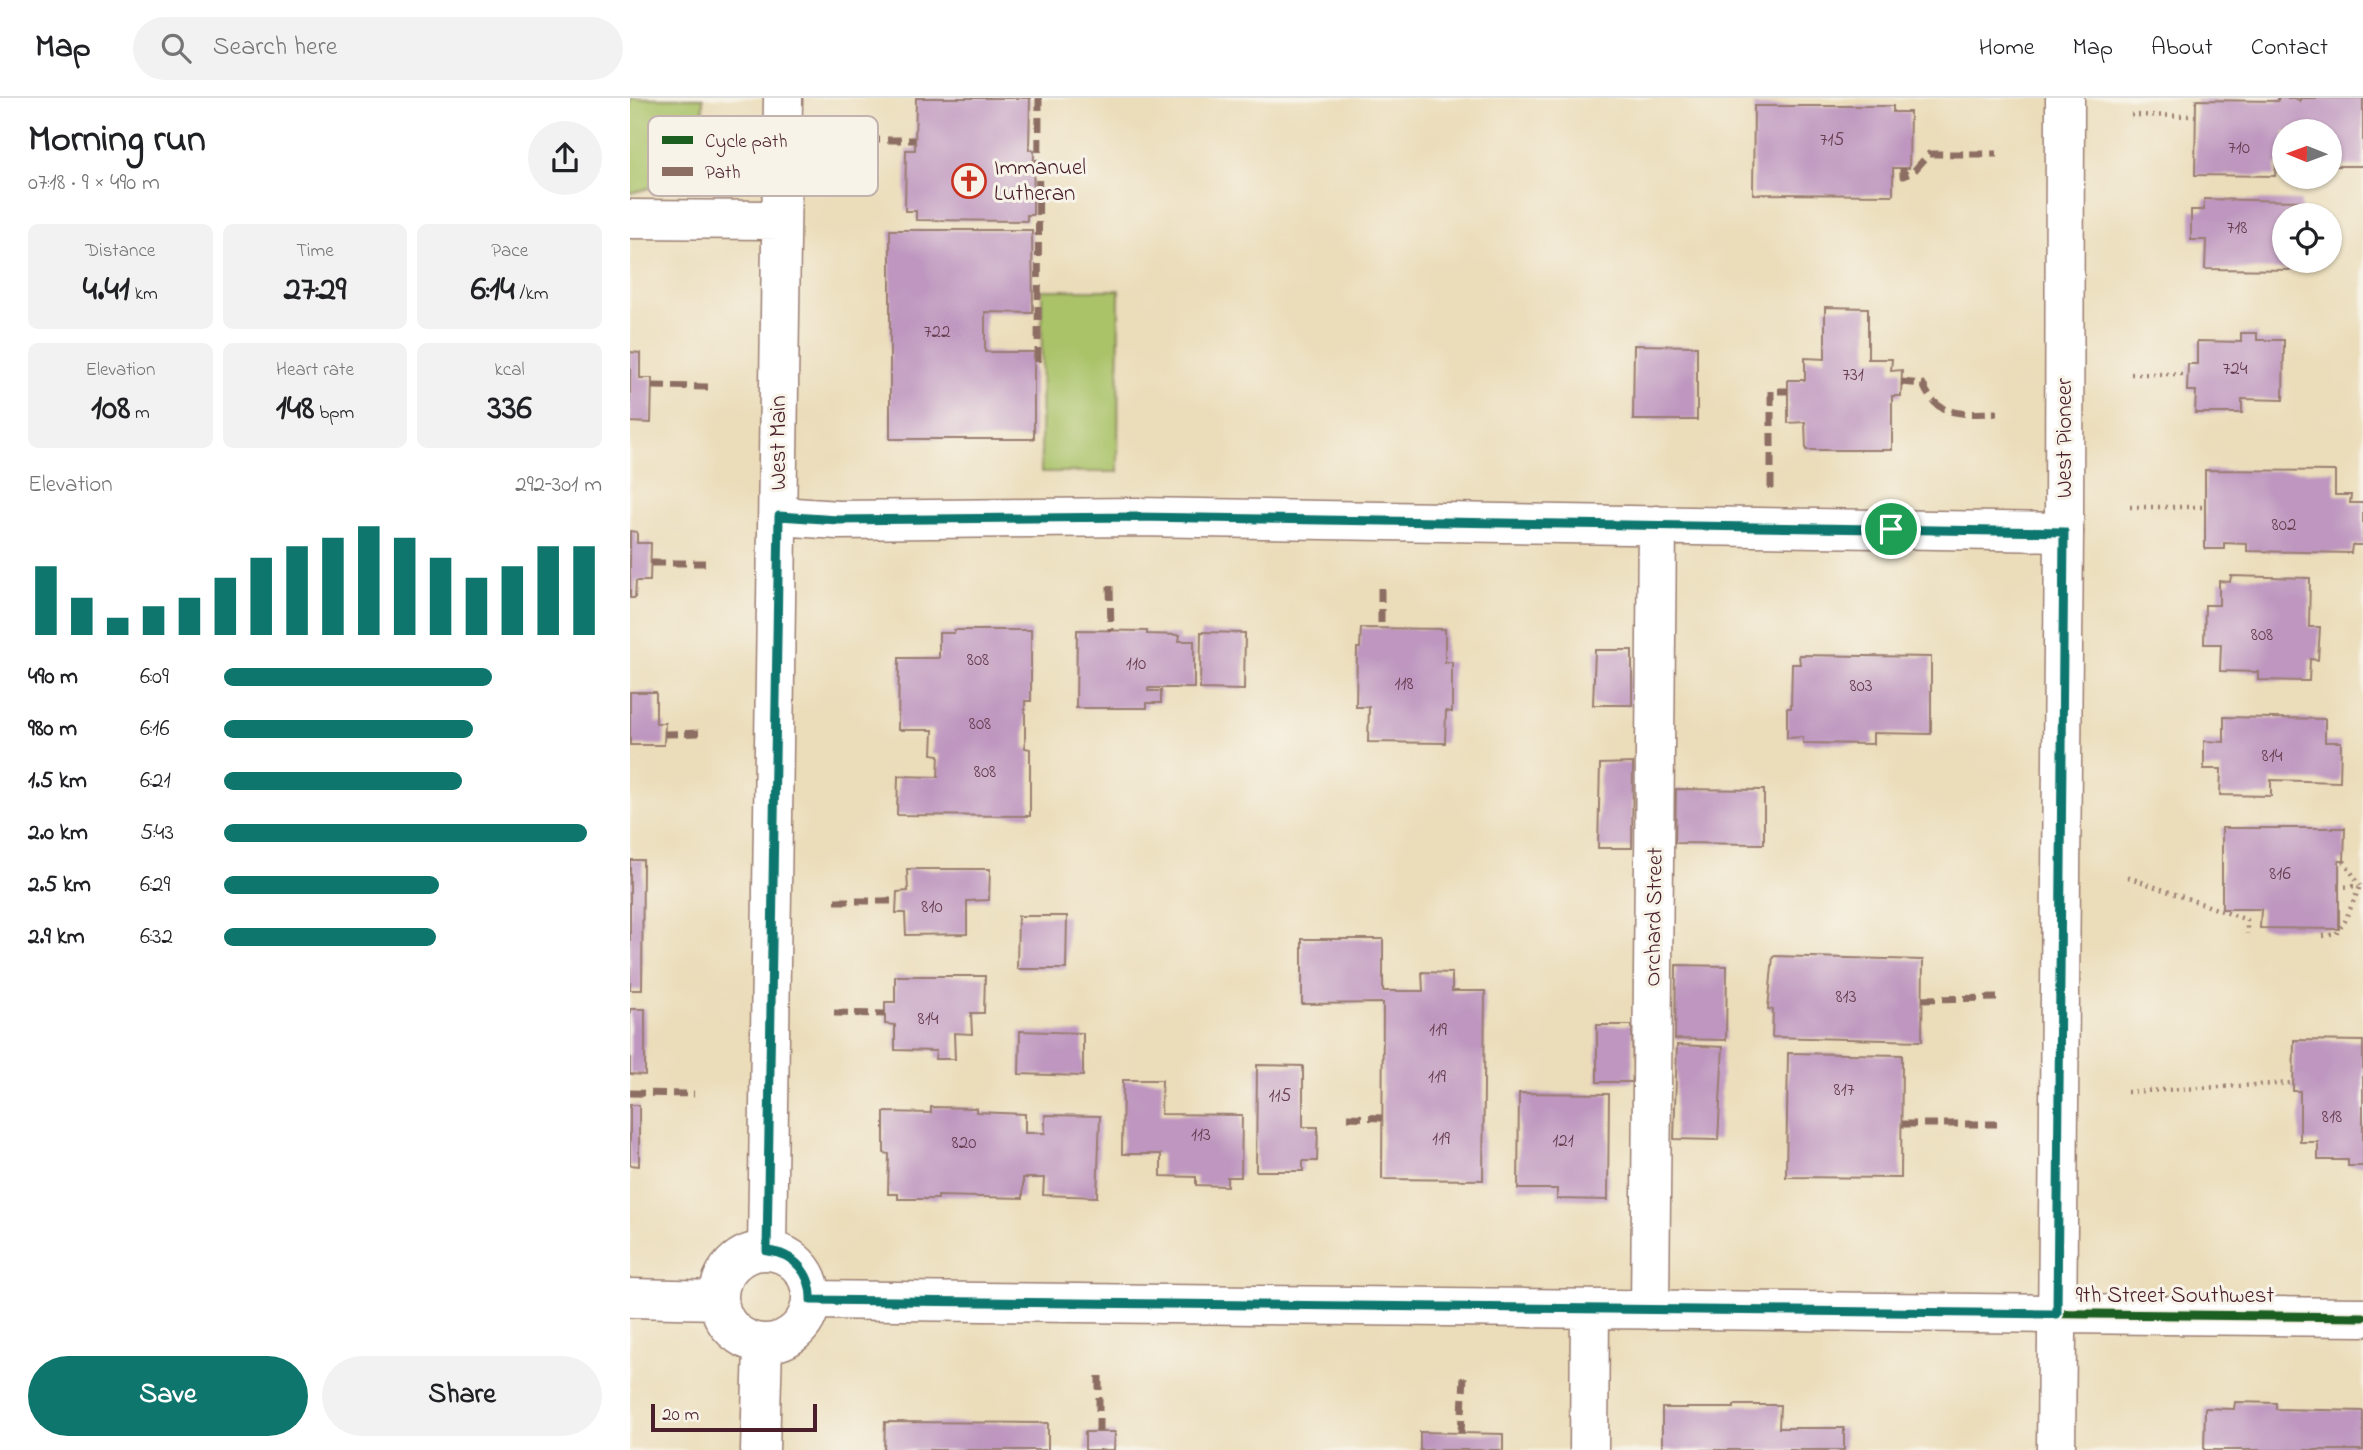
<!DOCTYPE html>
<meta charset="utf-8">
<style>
:root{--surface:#fff;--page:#f2f2f2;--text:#202124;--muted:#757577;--line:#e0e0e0;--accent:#0f766e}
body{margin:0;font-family:"Indie Flower",sans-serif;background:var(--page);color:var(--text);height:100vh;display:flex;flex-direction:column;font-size:26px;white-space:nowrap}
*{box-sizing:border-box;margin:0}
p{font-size:23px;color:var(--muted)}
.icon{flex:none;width:38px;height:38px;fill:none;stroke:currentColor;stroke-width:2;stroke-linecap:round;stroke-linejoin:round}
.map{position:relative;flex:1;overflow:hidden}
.panel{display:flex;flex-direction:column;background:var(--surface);width:630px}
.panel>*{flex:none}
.needle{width:46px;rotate:271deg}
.controls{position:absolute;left:1642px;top:21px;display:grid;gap:14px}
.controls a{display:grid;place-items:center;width:70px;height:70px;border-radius:50%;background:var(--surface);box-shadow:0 2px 5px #0004;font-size:35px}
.scale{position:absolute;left:21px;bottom:18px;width:166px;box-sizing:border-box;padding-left:7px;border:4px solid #4a1f2b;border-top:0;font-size:19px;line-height:24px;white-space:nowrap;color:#4a1f2b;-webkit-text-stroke:5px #f7f3e8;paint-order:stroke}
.pin{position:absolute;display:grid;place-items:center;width:60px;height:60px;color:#fff;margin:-30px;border:4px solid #fff;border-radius:50%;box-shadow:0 2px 7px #0007}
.round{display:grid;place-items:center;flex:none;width:74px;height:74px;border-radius:37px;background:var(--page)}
.summary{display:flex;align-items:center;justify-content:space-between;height:119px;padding:0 28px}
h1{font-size:38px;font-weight:700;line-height:52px}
.stats{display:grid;grid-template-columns:repeat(3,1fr);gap:10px;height:119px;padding:7px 28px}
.stats div{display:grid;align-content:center;border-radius:10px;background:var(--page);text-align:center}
.stats b{font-size:35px;font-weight:700}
.stats small{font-size:19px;font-weight:400}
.stats p{font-size:19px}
.chart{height:196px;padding:14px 28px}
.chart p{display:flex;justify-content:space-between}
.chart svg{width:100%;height:126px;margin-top:7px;stroke:var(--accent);stroke-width:6}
.button{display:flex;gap:14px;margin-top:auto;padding:14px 28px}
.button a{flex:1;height:80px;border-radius:42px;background:var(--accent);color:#fff;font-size:28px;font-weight:700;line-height:80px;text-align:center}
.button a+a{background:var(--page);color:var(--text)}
ul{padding:0 28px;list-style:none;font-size:23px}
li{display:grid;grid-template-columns:112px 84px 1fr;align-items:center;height:52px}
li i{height:18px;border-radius:9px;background:var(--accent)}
header{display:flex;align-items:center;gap:42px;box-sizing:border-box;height:98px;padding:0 35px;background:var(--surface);border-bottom:2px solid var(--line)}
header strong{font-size:33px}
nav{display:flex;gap:38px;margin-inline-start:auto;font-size:24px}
.search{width:490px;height:63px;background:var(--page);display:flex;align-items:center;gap:18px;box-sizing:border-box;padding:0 24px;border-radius:38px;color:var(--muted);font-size:26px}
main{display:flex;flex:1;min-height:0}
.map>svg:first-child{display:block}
.green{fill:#aac369;stroke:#7a714a;stroke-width:2}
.building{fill:#be96bf}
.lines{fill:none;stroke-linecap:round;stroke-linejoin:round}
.street-casing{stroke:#9a7e72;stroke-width:41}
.secondary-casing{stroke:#9a7e72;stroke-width:41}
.path{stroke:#9a7e72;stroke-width:4.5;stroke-dasharray:2 5;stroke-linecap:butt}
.street{stroke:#fff;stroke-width:38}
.secondary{stroke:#fff;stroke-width:38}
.quiet{stroke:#8d6e63;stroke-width:7;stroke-dasharray:14 7;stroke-linecap:butt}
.cycleway-casing{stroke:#f7f3e8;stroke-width:13}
.cycleway{stroke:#1b5e20;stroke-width:9}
.route-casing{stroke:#fff;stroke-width:14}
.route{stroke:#0f766e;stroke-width:9}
.labels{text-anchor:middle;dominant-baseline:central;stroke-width:6;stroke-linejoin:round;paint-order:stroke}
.number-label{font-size:19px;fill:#673d50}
.poi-label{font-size:23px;fill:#4a1f2b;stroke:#f7f3e8;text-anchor:start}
.street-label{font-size:23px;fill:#4a1f2b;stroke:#f7f3e8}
.key{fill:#f7f3e8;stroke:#c3b3af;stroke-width:2}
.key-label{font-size:19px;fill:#4a1f2b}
</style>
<header>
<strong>Map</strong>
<div class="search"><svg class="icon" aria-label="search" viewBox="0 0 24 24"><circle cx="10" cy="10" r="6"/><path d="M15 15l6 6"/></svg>Search here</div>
<nav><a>Home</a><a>Map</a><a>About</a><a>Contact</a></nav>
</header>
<main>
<section class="panel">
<div class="summary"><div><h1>Morning run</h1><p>07:18 · 9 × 490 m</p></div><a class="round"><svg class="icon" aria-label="share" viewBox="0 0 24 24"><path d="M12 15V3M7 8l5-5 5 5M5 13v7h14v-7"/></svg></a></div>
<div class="stats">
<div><p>Distance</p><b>4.41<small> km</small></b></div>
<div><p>Time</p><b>27:29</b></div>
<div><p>Pace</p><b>6:14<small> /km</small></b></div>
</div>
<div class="stats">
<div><p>Elevation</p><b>108<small> m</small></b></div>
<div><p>Heart rate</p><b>148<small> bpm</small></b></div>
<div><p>kcal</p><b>336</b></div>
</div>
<div class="chart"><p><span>Elevation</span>292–301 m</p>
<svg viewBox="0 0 160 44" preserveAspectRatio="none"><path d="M5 44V20M15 44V31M25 44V38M35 44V34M45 44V31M55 44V24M65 44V17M75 44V13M85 44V10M95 44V6M105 44V10M115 44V17M125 44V24M135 44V20M145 44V13M155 44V13"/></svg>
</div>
<ul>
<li><b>490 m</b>6:09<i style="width:71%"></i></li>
<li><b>980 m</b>6:16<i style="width:66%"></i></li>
<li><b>1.5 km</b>6:21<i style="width:63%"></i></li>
<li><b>2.0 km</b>5:43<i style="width:96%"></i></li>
<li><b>2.5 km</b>6:29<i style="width:57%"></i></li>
<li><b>2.9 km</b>6:32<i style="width:56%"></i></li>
</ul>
<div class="button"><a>Save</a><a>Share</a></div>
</section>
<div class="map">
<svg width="1733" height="1352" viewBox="0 0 1733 1352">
<rect width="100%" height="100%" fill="#f7f3e8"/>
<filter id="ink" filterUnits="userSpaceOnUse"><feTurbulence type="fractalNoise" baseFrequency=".0143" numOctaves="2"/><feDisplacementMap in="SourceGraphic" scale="14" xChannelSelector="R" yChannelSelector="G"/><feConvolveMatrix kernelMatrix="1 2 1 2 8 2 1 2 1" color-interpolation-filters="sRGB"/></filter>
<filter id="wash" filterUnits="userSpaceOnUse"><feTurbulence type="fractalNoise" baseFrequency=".00686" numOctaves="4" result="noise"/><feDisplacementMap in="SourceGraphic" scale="28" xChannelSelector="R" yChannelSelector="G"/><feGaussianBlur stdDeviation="1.57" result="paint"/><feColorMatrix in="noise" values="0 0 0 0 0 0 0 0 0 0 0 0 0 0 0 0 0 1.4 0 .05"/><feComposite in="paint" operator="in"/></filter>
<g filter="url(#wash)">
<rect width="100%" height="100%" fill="#ebddba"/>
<!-- green -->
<path class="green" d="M 0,0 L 73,0 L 72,76 C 58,89 50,85 35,87 C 23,88 11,93 0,95 Z
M 412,192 L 489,192 L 488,374 L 411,374 Z"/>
<g id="blocks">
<!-- building -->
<path class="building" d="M 286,0 L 400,0 L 399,52 L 404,52 L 403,117 L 397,117 L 397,123 L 286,122 L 286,113 L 275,113 L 276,52 L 285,52 Z
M 1648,0 L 1665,0 L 1670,3 L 1670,0 L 1733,0 L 1733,68 L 1699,68 L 1699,33 L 1654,33 L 1654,67 L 1646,67 L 1645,78 L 1565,77 L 1566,2 L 1648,3 Z
M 1124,8 L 1263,8 L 1263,14 L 1280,14 L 1279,70 L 1263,70 L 1263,97 L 1123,96 Z
M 1574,101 L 1671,103 L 1671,114 L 1686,114 L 1686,117 L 1654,117 L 1654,163 L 1670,163 L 1670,172 L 1575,171 L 1576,142 L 1561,142 L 1561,112 L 1574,112 Z
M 260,132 L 402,132 L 403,215 L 355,214 L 355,254 L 404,254 L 404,341 L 260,341 Z
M 1195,209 L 1238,210 L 1238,261 L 1262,261 L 1261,273 L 1272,272 L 1271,298 L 1262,298 L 1262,352 L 1176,352 L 1175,324 L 1158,325 L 1158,282 L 1175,282 L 1175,260 L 1195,261 Z
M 1611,235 L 1627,235 L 1627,242 L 1654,242 L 1653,302 L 1612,301 L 1612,315 L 1565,315 L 1566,293 L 1557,293 L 1558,266 L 1567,266 L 1567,243 L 1611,244 Z
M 1004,247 L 1067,248 L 1067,322 L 1003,322 Z
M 0,254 L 10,255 L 10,280 L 22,280 L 21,325 L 0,324 Z
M 1575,372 L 1705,373 L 1705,397 L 1721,397 L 1720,405 L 1733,405 L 1733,447 L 1722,447 L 1721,455 L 1617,453 L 1617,446 L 1594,445 L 1594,451 L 1575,451 Z
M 0,433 L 7,434 L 7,445 L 21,445 L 20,483 L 6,483 L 5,500 L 0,500 Z
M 1601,478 L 1680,480 L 1679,529 L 1690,529 L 1688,562 L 1680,561 L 1679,583 L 1628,582 L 1628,574 L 1590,573 L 1591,546 L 1574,546 L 1575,507 L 1589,507 L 1589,483 L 1600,484 Z
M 731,530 L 815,531 L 815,564 L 822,564 L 822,614 L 816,613 L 815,645 L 738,644 L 739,609 L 726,609 L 727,550 L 730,550 Z
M 324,532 L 401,532 L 401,603 L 395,603 L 395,650 L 400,651 L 400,718 L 267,717 L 268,678 L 308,679 L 309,657 L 302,656 L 303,632 L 268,632 L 269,560 L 309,560 L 309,535 L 324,535 Z
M 447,532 L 517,533 L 517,536 L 550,537 L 549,543 L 564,543 L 564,590 L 518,590 L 518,593 L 531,593 L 531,605 L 517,605 L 517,610 L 446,610 Z
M 571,534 L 615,535 L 614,592 L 570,591 Z
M 965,552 L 1002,552 L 1002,607 L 963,607 Z
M 1169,557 L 1301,559 L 1301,636 L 1243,635 L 1243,646 L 1173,645 L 1173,639 L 1157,640 L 1157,610 L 1161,610 L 1162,566 L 1170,566 Z
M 0,594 L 26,594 L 26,625 L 35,625 L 34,647 L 0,647 Z
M 1594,619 L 1695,621 L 1695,644 L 1711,644 L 1710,684 L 1641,682 L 1641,698 L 1590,697 L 1591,671 L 1574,671 L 1574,643 L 1594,644 Z
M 1003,665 L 1002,750 L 968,750 L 970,666 Z
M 1046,691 L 1134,692 L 1134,746 L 1045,745 Z
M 1592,730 L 1715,730 L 1714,763 L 1709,763 L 1709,831 L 1630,830 L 1631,811 L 1592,811 Z
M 0,762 L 13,762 L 12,892 L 0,892 Z
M 277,771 L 360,771 L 359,802 L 337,803 L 337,836 L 276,837 L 275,815 L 266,815 L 267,794 L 278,793 Z
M 388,818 L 437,818 L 436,871 L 387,871 Z
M 672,841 L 753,841 L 753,893 L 793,893 L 792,874 L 822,875 L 822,893 L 855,893 L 853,1082 L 752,1081 L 753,905 L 672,906 Z
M 1143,858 L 1293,862 L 1292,943 L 1142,939 L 1143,912 L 1138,911 Z
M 1046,867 L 1097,868 L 1096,942 L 1045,941 Z
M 265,878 L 355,878 L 354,915 L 341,915 L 342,936 L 324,935 L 325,961 L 305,961 L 306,953 L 265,952 L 265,927 L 255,926 L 255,904 L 265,904 Z
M 0,911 L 15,911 L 15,977 L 0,976 Z
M 967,927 L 1002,927 L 1003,984 L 967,984 Z
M 390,933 L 453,935 L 453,978 L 389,976 Z
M 1664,942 L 1733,943 L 1733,1068 L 1718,1068 L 1718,1062 L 1688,1062 L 1688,1044 L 1670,1044 L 1670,993 L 1663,993 Z
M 1047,947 L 1093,949 L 1088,1042 L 1044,1041 Z
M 1158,955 L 1272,957 L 1271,1080 L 1156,1079 Z
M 627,967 L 673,968 L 673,1029 L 688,1029 L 687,1063 L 673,1063 L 673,1073 L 626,1073 Z
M 493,982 L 532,982 L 531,1016 L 612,1017 L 611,1079 L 597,1079 L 597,1088 L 566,1087 L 566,1079 L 531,1078 L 531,1056 L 492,1056 Z
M 889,995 L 979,996 L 978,1102 L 927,1101 L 927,1091 L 888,1091 Z
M 0,1007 L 9,1007 L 9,1068 L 0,1067 Z
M 301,1009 L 346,1010 L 346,1014 L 395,1016 L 395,1035 L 415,1035 L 415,1017 L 470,1018 L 467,1099 L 413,1097 L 414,1080 L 393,1080 L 393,1100 L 308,1098 L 308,1101 L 268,1101 L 268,1096 L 258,1096 L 259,1056 L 254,1055 L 254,1014 L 301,1015 Z
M 1605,1304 L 1646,1305 L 1646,1311 L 1733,1313 L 1733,1352 L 1574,1352 L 1575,1310 L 1604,1311 Z
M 1104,1307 L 1150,1307 L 1149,1330 L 1214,1330 L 1214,1352 L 1032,1352 L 1032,1310 L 1104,1310 Z
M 255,1324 L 418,1325 L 418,1352 L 254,1352 Z
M 455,1334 L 485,1334 L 484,1352 L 455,1352 Z
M 790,1334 L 873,1336 L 873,1352 L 790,1352 Z"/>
</g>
</g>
<g filter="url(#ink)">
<use href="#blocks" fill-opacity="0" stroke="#9a7e72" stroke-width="2"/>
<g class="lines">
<!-- street casing -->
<g class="street-casing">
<path id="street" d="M 0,121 L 151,122
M 149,418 L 208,422 L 506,419 L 1434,434
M89 1199a46 46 0 1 1 92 0a46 46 0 1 1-92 0Z
M 137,1153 L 153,0
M 0,1200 L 89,1202
M 181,1202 L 1427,1216
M 1020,1212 L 1027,427
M 130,1352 L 133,1246
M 959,1352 L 960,1211"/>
</g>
<!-- secondary casing -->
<g class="secondary-casing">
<path id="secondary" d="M 1427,1216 L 1733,1219
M 1426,1352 L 1434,434 L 1435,0"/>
</g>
<!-- path -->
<path class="path" d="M 1501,17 L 1566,18
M 1501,276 L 1558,276
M 1500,409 L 1575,409
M 1714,763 L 1730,788
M 1498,779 L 1617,822 L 1617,836
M 1708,789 L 1729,788
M 1693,838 L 1706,836 L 1715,823 L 1730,788 L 1733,788
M 1497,994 L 1663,985"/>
<!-- street -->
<use href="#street" class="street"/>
<!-- secondary -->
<use href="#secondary" class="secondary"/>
<!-- quiet -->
<path class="quiet" d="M 215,42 L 285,42
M 1273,70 L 1273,78 L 1283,74 L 1299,56 L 1367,56
M 408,264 L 409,0
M 1271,284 L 1293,286 C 1307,322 1336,315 1367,315
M 22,288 L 78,289
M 1141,391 L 1141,293 L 1158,293
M 21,465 L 75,465
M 480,488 L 481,533
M 751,490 L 751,530
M 34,636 L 72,635
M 205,803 L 266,803
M 1292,901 L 1367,900
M 204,915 L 255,916
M 0,995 L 64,996
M 718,1019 L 752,1020
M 1272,1026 L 1367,1026
M 469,1334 L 469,1274
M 831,1335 L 834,1278"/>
<!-- cycleway casing -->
<g class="cycleway-casing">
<path id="cycleway" d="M 149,418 L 208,422 L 506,419 L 1434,434
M 181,1202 L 1733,1219"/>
</g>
<!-- cycleway -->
<use href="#cycleway" class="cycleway"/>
</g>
</g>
<g class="lines" filter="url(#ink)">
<!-- route casing -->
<g class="route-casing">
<path id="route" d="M 149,418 L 208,422 L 506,419 L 1434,434 L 1427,1216 L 181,1202 C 182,1175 163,1155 137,1153 Z"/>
</g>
<!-- route -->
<use href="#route" class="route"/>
</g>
<!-- icons -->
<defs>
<g id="church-ring" transform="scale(1.75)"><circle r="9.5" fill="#f7f3e8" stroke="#c8321e" stroke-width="1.5"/><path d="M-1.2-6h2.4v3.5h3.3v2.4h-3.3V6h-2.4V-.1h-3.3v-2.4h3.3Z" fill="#c8321e"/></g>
</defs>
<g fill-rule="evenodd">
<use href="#church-ring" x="339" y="83"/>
</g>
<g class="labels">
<!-- number labels -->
<g class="number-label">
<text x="1202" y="42">715</text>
<text x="1609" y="50">710</text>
<text x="1607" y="130">718</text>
<text x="307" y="234">722</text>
<text x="1605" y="271">724</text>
<text x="1223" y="277">731</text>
<text x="1654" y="427">802</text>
<text x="1632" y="537">808</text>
<text x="348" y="562">808</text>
<text x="506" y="566">110</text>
<text x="774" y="586">118</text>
<text x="1231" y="588">803</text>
<text x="350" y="626">808</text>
<text x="1642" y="658">814</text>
<text x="355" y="674">808</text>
<text x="1650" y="776">816</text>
<text x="302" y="809">810</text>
<text x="1216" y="899">813</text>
<text x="298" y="921">814</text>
<text x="808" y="932">119</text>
<text x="807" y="979">119</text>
<text x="1214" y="992">817</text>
<text x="650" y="998">115</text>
<text x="1702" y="1019">818</text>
<text x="571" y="1037">113</text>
<text x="811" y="1041">119</text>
<text x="933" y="1043">121</text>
<text x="334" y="1045">820</text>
</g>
<!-- poi labels -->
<g class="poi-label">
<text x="364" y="70">Immanuel<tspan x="364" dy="26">Lutheran</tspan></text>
</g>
<!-- street labels -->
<g class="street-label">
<text transform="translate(1435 340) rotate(-90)">West Pioneer</text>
<text transform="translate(149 345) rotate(-90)">West Main</text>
<text transform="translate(1025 819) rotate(-89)">Orchard Street</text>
<text x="1545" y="1198">9th Street Southwest</text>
</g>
</g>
<!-- legend -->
<rect x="18" y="18" width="230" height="80" rx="10" class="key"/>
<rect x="32" y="38" width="31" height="8" fill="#1b5e20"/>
<rect x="32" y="69" width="31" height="9" fill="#8d6e63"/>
<g class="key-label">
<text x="75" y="49">Cycle path</text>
<text x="75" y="80">Path</text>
</g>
</svg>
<div class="controls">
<a><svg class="needle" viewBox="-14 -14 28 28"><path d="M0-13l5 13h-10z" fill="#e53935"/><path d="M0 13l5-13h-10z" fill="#757577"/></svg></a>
<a><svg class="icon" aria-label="locate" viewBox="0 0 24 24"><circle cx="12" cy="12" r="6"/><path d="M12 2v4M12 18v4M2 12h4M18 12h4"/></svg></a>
</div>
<div class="scale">20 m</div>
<div class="pin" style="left:1261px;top:431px;background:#1e9e55"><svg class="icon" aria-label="arrive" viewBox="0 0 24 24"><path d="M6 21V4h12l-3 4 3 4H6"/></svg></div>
</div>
</main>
